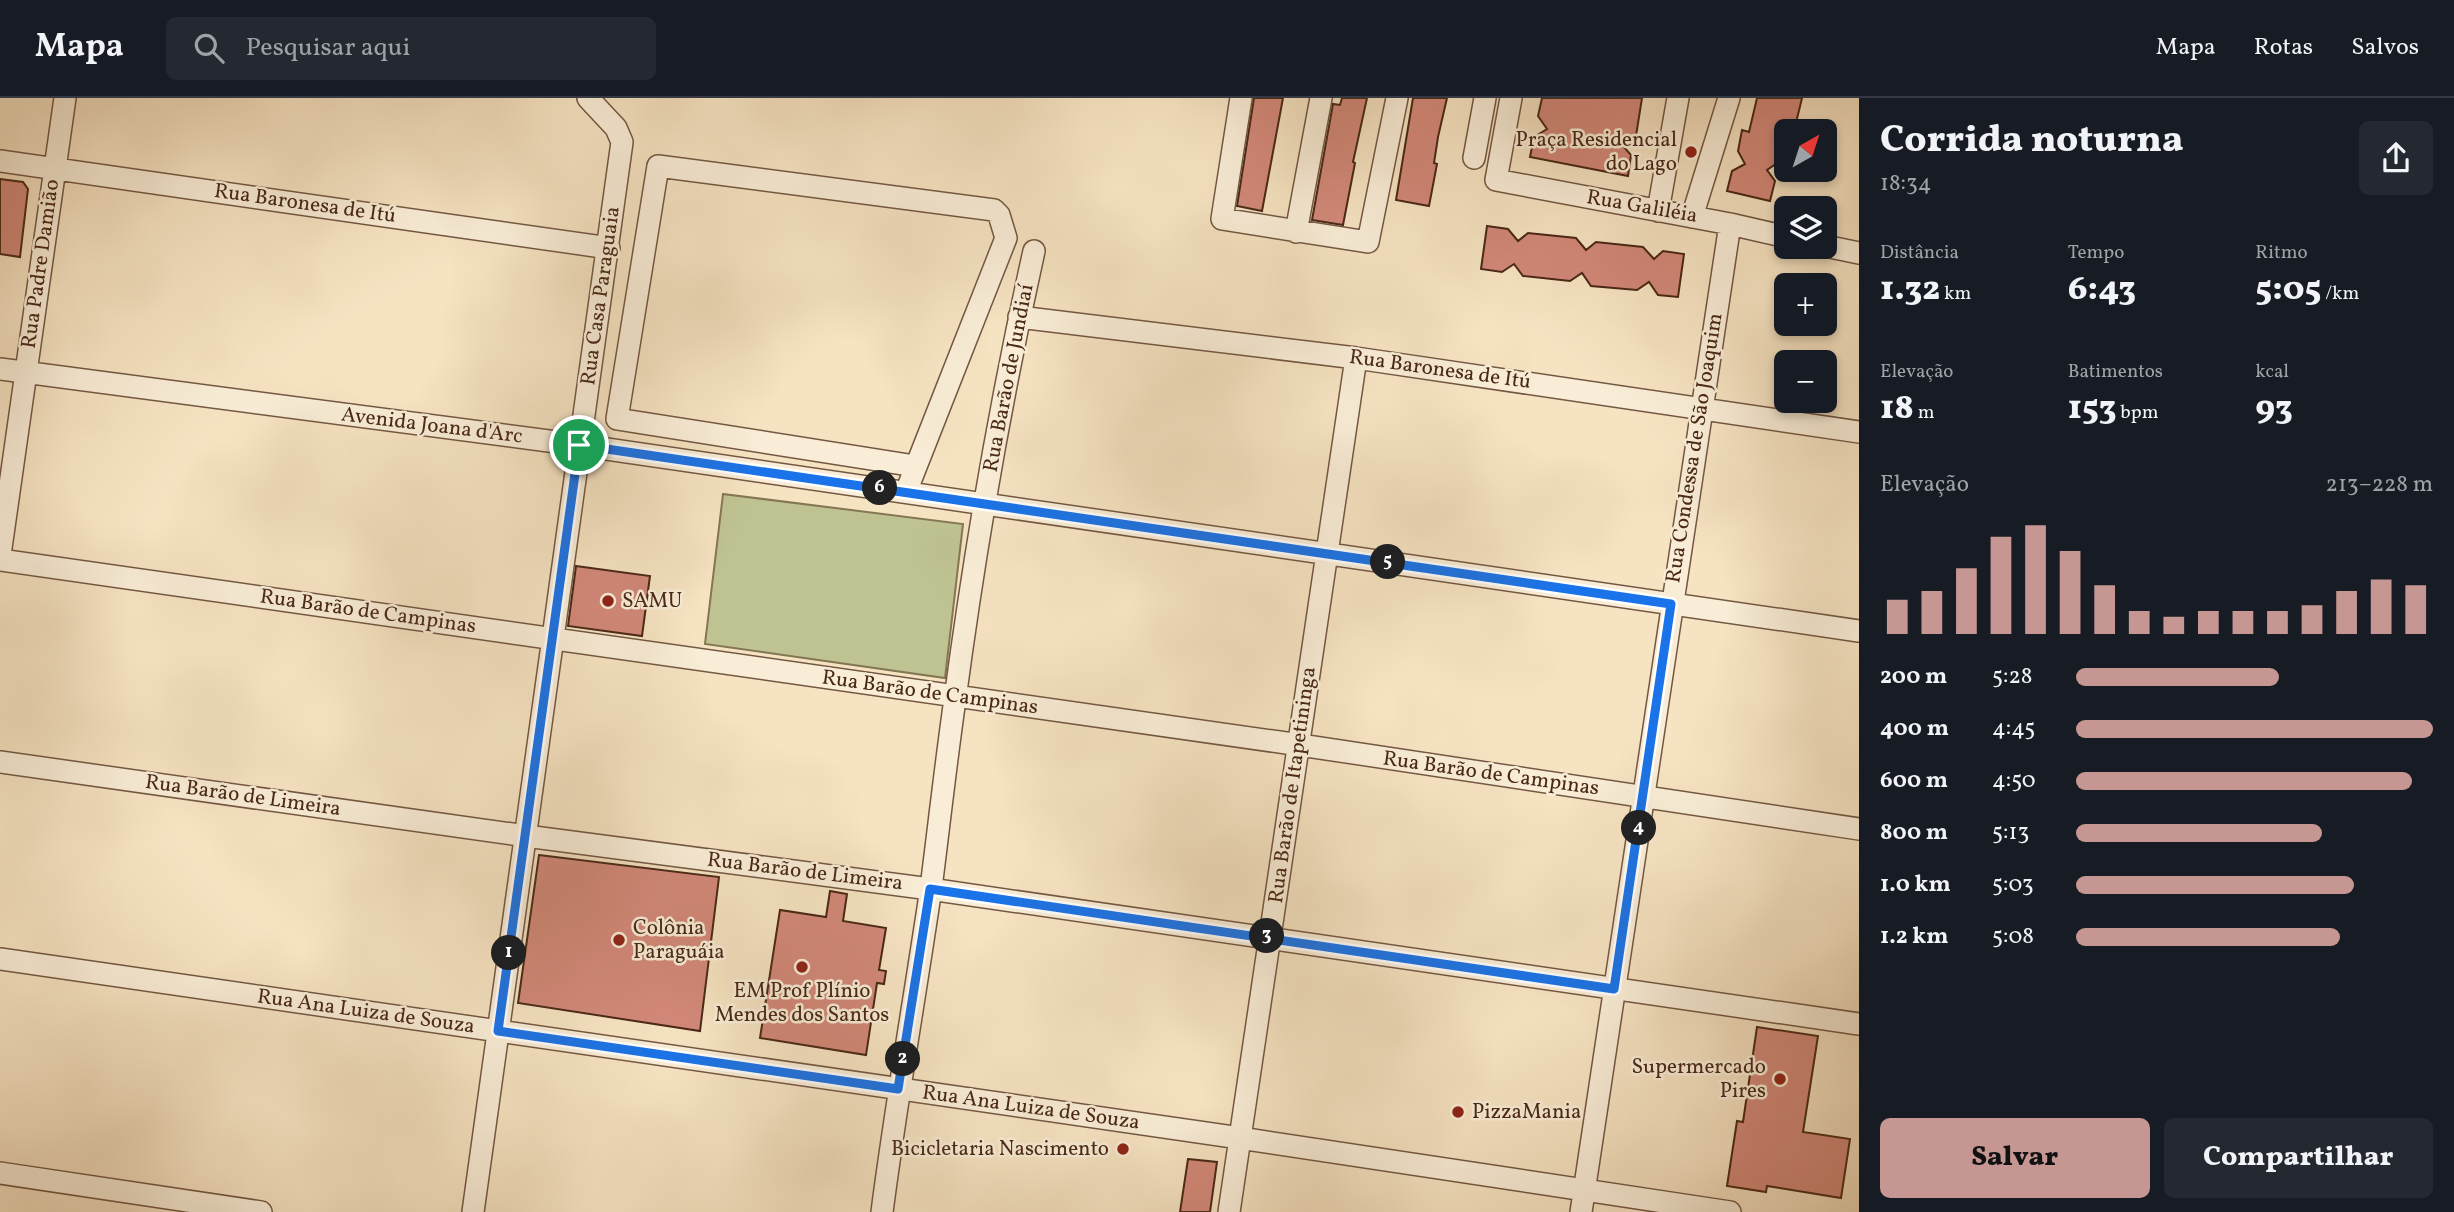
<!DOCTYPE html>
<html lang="pt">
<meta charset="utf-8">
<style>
:root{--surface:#171b24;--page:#242831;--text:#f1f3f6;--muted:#9ea1a6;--line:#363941;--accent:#c59692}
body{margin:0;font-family:Vollkorn,serif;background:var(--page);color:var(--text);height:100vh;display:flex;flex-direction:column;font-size:26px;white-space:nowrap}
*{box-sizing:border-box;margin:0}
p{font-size:23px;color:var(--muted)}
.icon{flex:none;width:38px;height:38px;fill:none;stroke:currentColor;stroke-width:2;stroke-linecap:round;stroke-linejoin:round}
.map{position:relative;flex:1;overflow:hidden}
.drawer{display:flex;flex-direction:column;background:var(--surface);width:595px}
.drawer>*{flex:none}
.needle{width:46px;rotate:39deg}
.tools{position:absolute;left:1774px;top:21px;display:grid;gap:14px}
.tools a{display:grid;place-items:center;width:63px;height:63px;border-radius:10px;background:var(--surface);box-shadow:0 4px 10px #0003;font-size:35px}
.pin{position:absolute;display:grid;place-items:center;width:60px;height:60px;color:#fff;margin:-30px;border:4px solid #fff;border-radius:50%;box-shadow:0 2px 7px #0007}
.km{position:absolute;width:35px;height:35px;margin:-18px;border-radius:50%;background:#222;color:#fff;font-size:19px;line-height:35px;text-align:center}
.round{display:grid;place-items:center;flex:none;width:74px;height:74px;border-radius:10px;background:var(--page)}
.headline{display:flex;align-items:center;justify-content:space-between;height:119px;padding:0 21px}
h1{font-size:38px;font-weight:800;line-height:52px}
.figures{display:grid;grid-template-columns:repeat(3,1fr);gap:10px;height:119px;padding:7px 21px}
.figures div{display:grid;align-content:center}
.figures b{font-size:35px;font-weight:800}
.figures small{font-size:19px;font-weight:400}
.figures p{font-size:19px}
.chart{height:196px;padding:14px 21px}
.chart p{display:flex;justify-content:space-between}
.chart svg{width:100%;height:126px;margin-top:7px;stroke:var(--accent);stroke-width:6}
.cta{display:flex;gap:14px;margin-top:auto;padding:14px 21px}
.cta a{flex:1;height:80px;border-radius:10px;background:var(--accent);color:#111;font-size:28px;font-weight:800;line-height:80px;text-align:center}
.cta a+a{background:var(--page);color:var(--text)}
ul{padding:0 21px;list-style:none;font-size:23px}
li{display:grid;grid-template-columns:112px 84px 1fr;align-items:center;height:52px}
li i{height:18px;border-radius:9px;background:var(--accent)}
header{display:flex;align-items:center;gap:42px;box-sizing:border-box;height:98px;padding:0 35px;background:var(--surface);border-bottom:2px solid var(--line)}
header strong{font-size:33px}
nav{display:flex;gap:38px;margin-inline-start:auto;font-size:24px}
.search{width:490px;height:63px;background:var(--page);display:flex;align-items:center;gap:18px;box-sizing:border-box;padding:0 24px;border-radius:10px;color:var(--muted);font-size:26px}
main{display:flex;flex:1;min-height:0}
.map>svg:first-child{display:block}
.green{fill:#bfc392;stroke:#847654;stroke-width:2}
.building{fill:#d28879;stroke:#492817;stroke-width:2}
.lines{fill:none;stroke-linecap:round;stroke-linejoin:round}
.minor-casing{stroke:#745742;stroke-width:24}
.minor{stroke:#f9edd7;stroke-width:21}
.route-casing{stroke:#fff;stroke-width:14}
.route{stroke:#1a73e8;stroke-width:9}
.poi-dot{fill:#8f2418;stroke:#f9edd7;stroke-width:2.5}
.labels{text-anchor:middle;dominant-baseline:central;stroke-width:5;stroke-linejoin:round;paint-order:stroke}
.poi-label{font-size:21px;fill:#492817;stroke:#f9edd7;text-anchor:end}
.street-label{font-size:21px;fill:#492817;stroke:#f9edd7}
</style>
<header>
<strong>Mapa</strong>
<div class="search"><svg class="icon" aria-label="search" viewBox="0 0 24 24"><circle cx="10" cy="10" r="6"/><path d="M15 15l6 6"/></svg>Pesquisar aqui</div>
<nav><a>Mapa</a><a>Rotas</a><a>Salvos</a></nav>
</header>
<main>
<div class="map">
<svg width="1859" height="1114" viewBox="0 0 1859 1114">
<rect width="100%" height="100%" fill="#f6e3c2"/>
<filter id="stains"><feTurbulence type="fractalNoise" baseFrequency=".00286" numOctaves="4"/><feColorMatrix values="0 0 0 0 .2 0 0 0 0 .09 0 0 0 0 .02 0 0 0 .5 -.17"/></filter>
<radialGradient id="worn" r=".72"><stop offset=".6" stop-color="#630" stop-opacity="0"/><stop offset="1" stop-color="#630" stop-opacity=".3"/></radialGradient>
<!-- green -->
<path class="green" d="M 723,396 L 963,426 L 945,580 L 705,546 Z"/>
<!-- building -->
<path class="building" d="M 1254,0 L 1283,0 L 1262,113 L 1237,108 Z
M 1342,0 L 1367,0 L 1353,64 L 1355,65 L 1343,127 L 1312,122 L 1333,6 L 1340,7 Z
M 1413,0 L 1447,0 L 1438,39 L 1434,65 L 1437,66 L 1429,108 L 1396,102 Z
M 1542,0 L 1642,0 L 1636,38 L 1623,48 L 1631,57 L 1628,78 L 1530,59 L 1534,39 L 1547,31 L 1538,18 Z
M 1757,0 L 1802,0 L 1796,25 L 1789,23 L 1780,63 L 1767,72 L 1775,83 L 1770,103 L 1727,93 L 1732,73 L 1745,66 L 1738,53 L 1742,32 L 1749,34 Z
M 0,81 L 23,84 L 28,91 L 20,159 L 0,156 Z
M 1487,128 L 1508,131 L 1518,143 L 1528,135 L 1576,140 L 1586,152 L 1596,144 L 1643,149 L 1654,161 L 1663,153 L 1684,156 L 1678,199 L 1658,197 L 1649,184 L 1637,192 L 1591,188 L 1582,175 L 1570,183 L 1523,178 L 1514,166 L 1502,174 L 1481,171 Z
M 576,468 L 650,478 L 642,538 L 568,528 Z
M 539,757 L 719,779 L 700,933 L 518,905 Z
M 830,793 L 847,796 L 843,823 L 886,830 L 879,872 L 886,873 L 884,886 L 877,885 L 866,957 L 760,940 L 780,812 L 826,819 Z
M 1757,929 L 1818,938 L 1803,1034 L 1850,1041 L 1841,1100 L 1767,1088 L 1766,1094 L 1727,1088 L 1737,1023 L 1743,1024 Z
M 1188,1061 L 1217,1064 L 1210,1114 L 1180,1114 Z"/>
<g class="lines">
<!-- minor casing -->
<g class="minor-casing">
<path id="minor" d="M 1241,0 L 1222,121 L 1368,144 L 1397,0
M 1511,0 L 1496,82 L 1730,126 L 1787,139
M 1474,60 L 1485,0
M 0,63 L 609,150
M 1658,113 L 1678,0
M 1692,119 L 1729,0
M 1296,134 L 1321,0
M 1825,148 L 1859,155
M 1019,219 L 1356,260 L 1859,334
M 0,271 L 579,347 L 1859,533
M 906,394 L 1006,140 L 999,117 L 994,112 L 658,68 L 617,321 L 915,368
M 0,457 L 65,0
M 0,462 L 1300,647 L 1859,731
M 0,664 L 526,738 L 930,791 L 1859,926
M 0,861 L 1240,1040 L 1730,1114
M 0,1075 L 261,1114
M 473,1114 L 622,44 L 616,30 L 588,0
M 882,1114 C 896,1006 915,898 931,790 C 939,727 946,664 955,601 C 975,451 1001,301 1034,153
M 1229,1114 L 1356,260
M 1581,1114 L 1730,126"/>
</g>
<!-- minor -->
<use href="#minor" class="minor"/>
</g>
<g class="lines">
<!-- route casing -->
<g class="route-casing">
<path id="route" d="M 579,347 L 1671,506 L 1614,891 L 930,791 L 898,991 L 498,933 Z"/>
</g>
<!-- route -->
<use href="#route" class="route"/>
</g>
<!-- markers -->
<g class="poi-dot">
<circle cx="1691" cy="54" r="7"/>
<circle cx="608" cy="503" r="7"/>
<circle cx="619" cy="842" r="7"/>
<circle cx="802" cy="869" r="7"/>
<circle cx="1780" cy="981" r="7"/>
<circle cx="1458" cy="1014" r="7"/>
<circle cx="1123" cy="1051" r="7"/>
</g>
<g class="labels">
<!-- poi labels -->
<g class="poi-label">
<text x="1677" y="42">Praça Residencial<tspan x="1677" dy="24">do Lago</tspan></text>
<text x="622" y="503" text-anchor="start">SAMU</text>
<text x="633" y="830" text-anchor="start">Colônia<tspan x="633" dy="24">Paraguáia</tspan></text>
<text x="802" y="893" text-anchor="middle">EM Prof Plínio<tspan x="802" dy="24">Mendes dos Santos</tspan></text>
<text x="1766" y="969">Supermercado<tspan x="1766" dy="24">Pires</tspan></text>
<text x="1472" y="1014" text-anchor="start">PizzaMania</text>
<text x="1109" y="1051">Bicicletaria Nascimento</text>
</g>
<!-- street labels -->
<g class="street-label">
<text transform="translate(305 106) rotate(8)">Rua Baronesa de Itú</text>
<text transform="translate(1642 109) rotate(10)">Rua Galiléia</text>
<text transform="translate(41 166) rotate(-82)">Rua Padre Damião</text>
<text transform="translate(601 198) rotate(-82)">Rua Casa Paraguaia</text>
<text transform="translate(1440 272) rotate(8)">Rua Baronesa de Itú</text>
<text transform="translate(1009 280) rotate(-79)">Rua Barão de Jundiaí</text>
<text transform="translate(432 328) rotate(7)">Avenida Joana d'Arc</text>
<text transform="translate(1695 350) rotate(-81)">Rua Condessa de São Joaquim</text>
<text transform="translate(368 514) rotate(8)">Rua Barão de Campinas</text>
<text transform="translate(930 595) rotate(8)">Rua Barão de Campinas</text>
<text transform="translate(1491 676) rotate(8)">Rua Barão de Campinas</text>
<text transform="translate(1293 687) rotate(-82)">Rua Barão de Itapetininga</text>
<text transform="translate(243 698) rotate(8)">Rua Barão de Limeira</text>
<text transform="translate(805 774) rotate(7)">Rua Barão de Limeira</text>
<text transform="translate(366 914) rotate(8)">Rua Ana Luiza de Souza</text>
<text transform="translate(1031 1010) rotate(8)">Rua Ana Luiza de Souza</text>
</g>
</g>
<rect width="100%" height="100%" filter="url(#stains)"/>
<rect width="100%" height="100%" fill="url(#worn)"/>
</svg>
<div class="tools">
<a><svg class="needle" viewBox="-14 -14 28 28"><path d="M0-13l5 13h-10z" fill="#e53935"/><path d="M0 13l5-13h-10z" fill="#9ea1a6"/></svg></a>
<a><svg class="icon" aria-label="layers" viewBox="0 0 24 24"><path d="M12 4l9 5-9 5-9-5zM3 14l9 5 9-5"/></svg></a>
<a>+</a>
<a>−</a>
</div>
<div class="pin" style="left:579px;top:347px;background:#1e9e55"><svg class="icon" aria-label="arrive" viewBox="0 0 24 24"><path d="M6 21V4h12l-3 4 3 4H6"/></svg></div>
<b class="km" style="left:509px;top:855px">1</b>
<b class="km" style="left:903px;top:961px">2</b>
<b class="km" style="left:1267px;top:838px">3</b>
<b class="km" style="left:1639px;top:730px">4</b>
<b class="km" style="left:1388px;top:464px">5</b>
<b class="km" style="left:880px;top:390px">6</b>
</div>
<section class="drawer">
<div class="headline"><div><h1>Corrida noturna</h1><p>18:34</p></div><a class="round"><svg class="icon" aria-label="share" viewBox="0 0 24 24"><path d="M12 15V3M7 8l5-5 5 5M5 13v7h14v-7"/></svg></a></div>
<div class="figures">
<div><p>Distância</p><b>1.32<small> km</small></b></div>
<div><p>Tempo</p><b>6:43</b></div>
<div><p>Ritmo</p><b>5:05<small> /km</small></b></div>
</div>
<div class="figures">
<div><p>Elevação</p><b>18<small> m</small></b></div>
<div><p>Batimentos</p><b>153<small> bpm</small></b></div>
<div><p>kcal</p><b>93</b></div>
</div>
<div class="chart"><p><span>Elevação</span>213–228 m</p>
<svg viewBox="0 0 160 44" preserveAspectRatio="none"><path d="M5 44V32M15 44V29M25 44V21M35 44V10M45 44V6M55 44V15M65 44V27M75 44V36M85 44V38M95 44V36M105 44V36M115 44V36M125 44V34M135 44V29M145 44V25M155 44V27"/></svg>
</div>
<ul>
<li><b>200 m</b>5:28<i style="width:57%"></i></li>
<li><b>400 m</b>4:45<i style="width:100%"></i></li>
<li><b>600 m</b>4:50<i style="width:94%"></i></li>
<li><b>800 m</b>5:13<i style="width:69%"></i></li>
<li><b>1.0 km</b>5:03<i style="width:78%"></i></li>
<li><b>1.2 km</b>5:08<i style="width:74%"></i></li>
</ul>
<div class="cta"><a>Salvar</a><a>Compartilhar</a></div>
</section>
</main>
